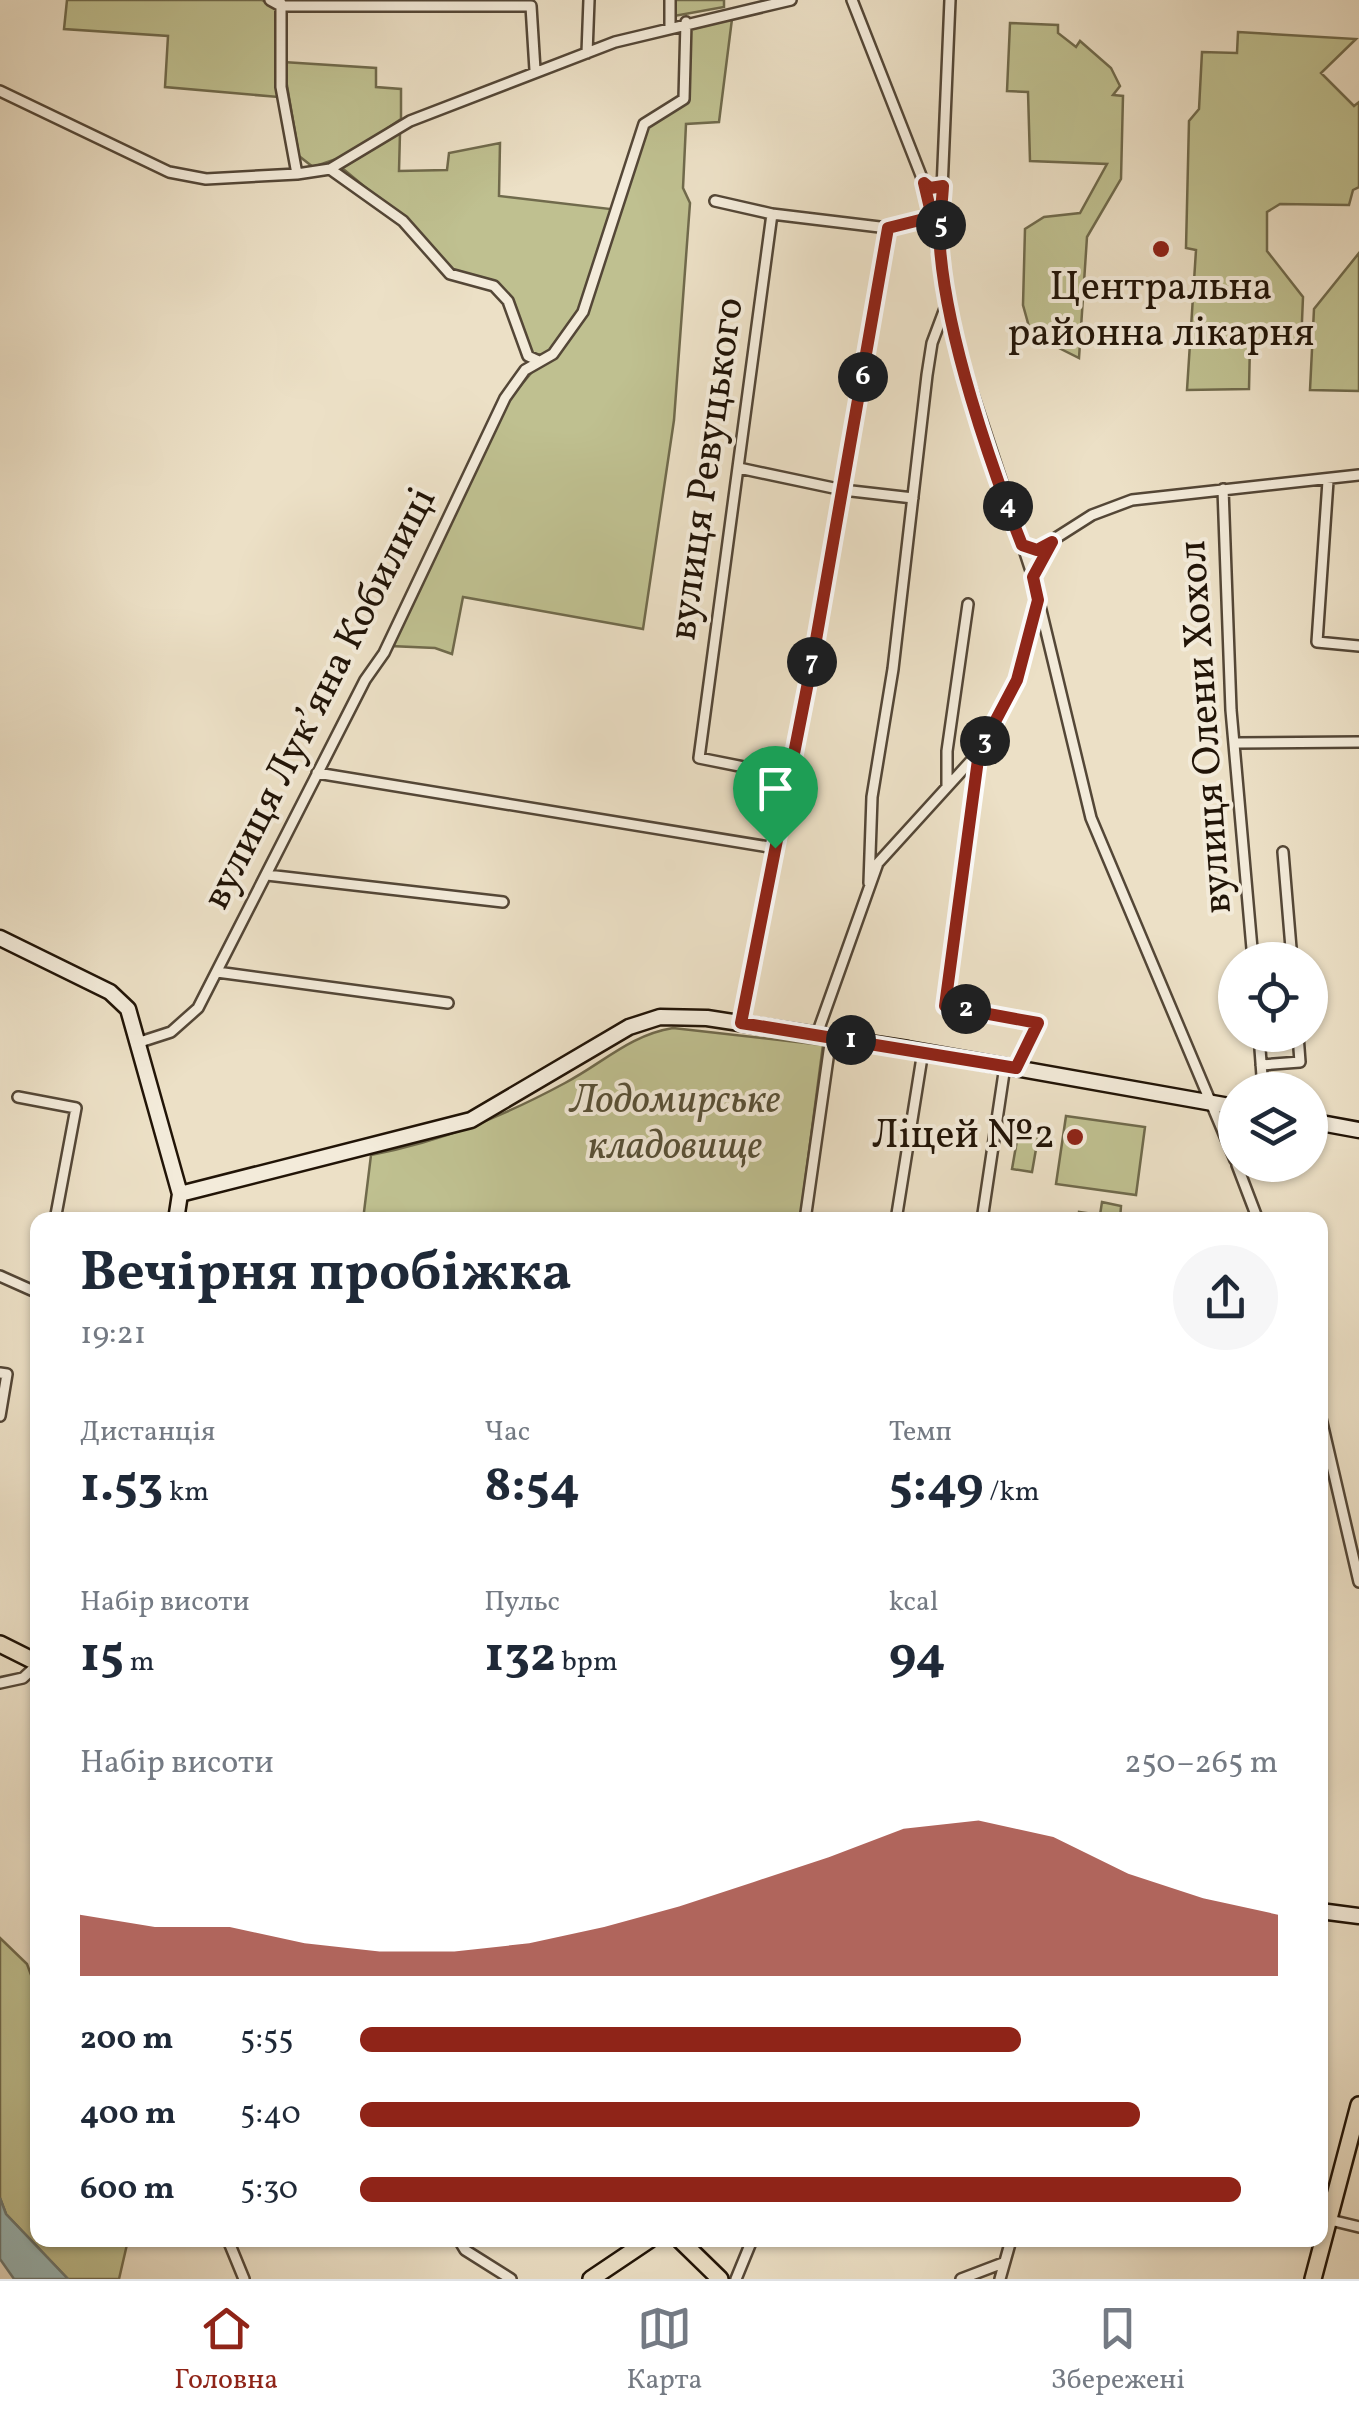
<!DOCTYPE html>
<html lang="uk">
<meta charset="utf-8">
<style>
:root{--surface:#fff;--page:#f6f6f7;--text:#1f2937;--muted:#747a83;--line:#e0e1e3;--accent:#8f2418}
body{margin:0;font-family:Vollkorn,serif;background:var(--page);color:var(--text);height:100vh;display:flex;flex-direction:column;font-size:38px;white-space:nowrap}
*{box-sizing:border-box;margin:0}
p{font-size:32px;color:var(--muted)}
.icon{flex:none;width:55px;height:55px;fill:none;stroke:currentColor;stroke-width:2;stroke-linecap:round;stroke-linejoin:round}
.map{position:relative;flex:1;overflow:hidden}
.side{position:absolute;left:30px;top:1212px;width:1298px;height:1035px;display:flex;flex-direction:column;background:var(--surface);border-radius:20px;box-shadow:0 2px 8px #0004}
.side>*{flex:none}
.controls{position:absolute;left:1218px;top:942px;display:grid;gap:20px}
.controls a{display:grid;place-items:center;width:110px;height:110px;border-radius:50%;background:var(--surface);box-shadow:0 2px 8px #0004;font-size:50px}
.pin{position:absolute;display:grid;place-items:center;width:85px;height:85px;color:#fff;margin:-102px -42px;border-radius:50% 50% 50% 0;rotate:-45deg;box-shadow:0 0 10px #0007}
.pin .icon{rotate:45deg}
.km{position:absolute;width:50px;height:50px;margin:-25px;border-radius:50%;background:#222;color:#fff;font-size:28px;line-height:50px;text-align:center}
.round{display:grid;place-items:center;flex:none;width:105px;height:105px;border-radius:52px;background:var(--page)}
.headline{display:flex;align-items:center;justify-content:space-between;height:170px;padding:0 50px}
h1{font-size:55px;font-weight:700;line-height:75px}
.metrics{display:grid;grid-template-columns:repeat(3,1fr);gap:15px;height:170px;padding:10px 50px}
.metrics div{display:grid;align-content:center}
.metrics b{font-size:50px;font-weight:700}
.metrics small{font-size:28px;font-weight:400}
.metrics p{font-size:28px}
.chart{height:280px;padding:20px 50px}
.chart p{display:flex;justify-content:space-between}
.chart svg{width:100%;height:180px;margin-top:10px;fill:var(--accent);opacity:.7}
ul{padding:0 50px;list-style:none;font-size:32px}
li{display:grid;grid-template-columns:160px 120px 1fr;align-items:center;height:75px}
li i{height:25px;border-radius:12px;background:var(--accent)}
.tab-bar{display:flex;justify-content:space-around;align-items:center;height:140px;border-top:2px solid var(--line);background:var(--surface);font-size:28px;color:var(--muted)}
.tab-bar a{display:grid;justify-items:center;gap:5px}
.tab-bar .on{color:var(--accent)}
.map>svg:first-child{display:block}
.green{fill:#bfc090;stroke:#706a4c;stroke-width:2.5}
.water{fill:#9abbbc;stroke:#6a7874;stroke-width:2.5}
.lines{fill:none;stroke-linecap:round;stroke-linejoin:round}
.street-casing{stroke:#544737;stroke-width:14}
.secondary-casing{stroke:#211407;stroke-width:19}
.primary-casing{stroke:#211407;stroke-width:20}
.street{stroke:#f3ebda;stroke-width:9}
.secondary{stroke:#f3ebda;stroke-width:14}
.primary{stroke:#ece0c6;stroke-width:15}
.route-casing{stroke:#fff;stroke-width:20}
.route{stroke:#8f2418;stroke-width:12}
.poi-dot{fill:#8f2418;stroke:#f3ebda;stroke-width:4}
.labels{text-anchor:middle;dominant-baseline:central;stroke-width:8;stroke-linejoin:round;paint-order:stroke}
.poi-label{font-size:40px;fill:#211407;stroke:#f3ebda}
.street-label{font-size:40px;fill:#211407;stroke:#f3ebda}
.park-label{font-size:40px;font-style:italic;fill:#585037;stroke:#f3ebda}
</style>
<div class="map">
<svg width="1359" height="2279" viewBox="0 0 1359 2279">
<rect width="100%" height="100%" fill="#ece0c6"/>
<filter id="stains"><feTurbulence type="fractalNoise" baseFrequency=".002" numOctaves="4"/><feColorMatrix values="0 0 0 0 .2 0 0 0 0 .09 0 0 0 0 .02 0 0 0 .5 -.17"/></filter>
<radialGradient id="worn" r=".72"><stop offset=".6" stop-color="#630" stop-opacity="0"/><stop offset="1" stop-color="#630" stop-opacity=".3"/></radialGradient>
<!-- green -->
<path class="green" d="M 67,0 L 262,0 L 277,7 L 278,97 L 165,87 L 168,36 L 64,29 Z
M 674,0 L 724,0 L 724,7 L 674,16 Z
M 732,19 L 719,122 L 686,124 L 683,188 L 690,203 L 674,420 L 643,629 L 463,597 L 452,654 L 435,648 L 391,646 L 502,408 L 546,355 L 530,354 L 519,321 L 494,285 L 451,272 L 413,227 L 342,168 L 400,133 L 399,171 L 447,170 L 449,153 L 500,143 L 499,196 L 618,210 L 646,126 L 686,101 L 688,30 Z
M 1010,23 L 1058,25 L 1058,33 L 1076,47 L 1080,41 L 1111,68 L 1120,86 L 1113,95 L 1123,96 L 1121,179 L 1087,237 L 1079,358 L 1031,334 L 1023,305 L 1025,229 L 1044,217 L 1080,213 L 1107,164 L 1030,161 L 1028,92 L 1007,91 Z
M 1238,32 L 1356,39 L 1321,73 L 1354,106 L 1359,102 L 1359,187 L 1353,190 L 1349,205 L 1280,204 L 1267,212 L 1267,251 L 1303,297 L 1301,345 L 1250,343 L 1249,389 L 1187,390 L 1196,250 L 1186,248 L 1189,121 L 1199,109 L 1202,52 L 1237,53 Z
M 283,62 L 376,68 L 376,87 L 401,89 L 401,119 L 348,155 L 313,167 L 299,156 Z
M 1359,253 L 1359,391 L 1310,390 L 1314,309 Z
M 673,1028 L 823,1045 L 800,1220 L 363,1220 L 371,1155 C 442,1141 502,1117 565,1083 C 603,1063 630,1035 673,1028 Z
M 1066,1116 L 1145,1127 L 1136,1195 L 1056,1184 Z
M 1019,1129 L 1039,1132 L 1032,1172 L 1012,1169 Z
M 1102,1202 L 1121,1206 L 1120,1220 L 1078,1220 L 1079,1212 L 1100,1215 Z
M 0,1938 L 27,1964 L 37,1991 L 38,2240 L 128,2240 L 119,2279 L 68,2279 L 6,2214 L 0,2198 Z"/>
<!-- water -->
<path class="water" d="M 0,2198 L 6,2214 L 68,2279 L 14,2279 L 0,2259 Z"/>
<g class="lines">
<!-- street casing -->
<g class="street-casing">
<path id="street" d="M 270,0 L 281,6 L 531,6 L 535,70
M 852,0 L 924,183 L 956,343 L 1033,577 L 1091,818 L 1235,1160
M 281,3 L 281,87 L 297,174
M 670,26 L 670,0
M 587,53 L 589,0
M 0,91 L 169,172 L 206,179 L 297,174 L 330,169 L 410,121 L 615,42 L 791,0
M 330,169 L 403,221 L 450,274 L 494,286 L 508,301 L 528,356 L 539,361
M 715,201 L 772,214
M 940,237 L 950,0
M 739,468 L 843,490 L 913,498
M 1328,481 L 1317,642 L 1359,646
M 1223,489 L 1231,710 L 1253,960
M 1022,545 L 1037,550 L 1092,515 L 1132,500 L 1359,475
M 1034,574 L 1050,544
M 1236,743 L 1359,742
M 978,754 L 945,1006 L 1038,1023 L 1016,1068
M 317,773 L 775,848
M 789,776 L 699,758 L 772,214 L 888,228
M 947,787 L 947,751 L 968,604
M 1283,852 L 1292,960
M 267,875 L 503,902
M 869,883 L 872,797 L 893,669 L 927,375 L 932,343 L 947,303
M 217,972 L 448,1003
M 741,1023 L 813,657 L 888,228 L 932,217
M 817,1034 L 878,863 L 979,752 L 1017,680 L 1037,604
M 1259,1035 L 1263,1090
M 137,1043 L 171,1032 L 198,1008 L 365,680 L 384,653 L 505,398 L 525,370 L 553,354 L 583,312 L 644,124 L 684,99 L 686,22
M 1261,1065 L 1300,1062 L 1298,1035
M 18,1097 L 76,1108 L 55,1220
M 1237,1165 L 1258,1220
M 805,1220 L 831,1037
M 896,1220 L 923,1051
M 982,1220 L 1005,1066
M 0,1276 L 38,1293
M 0,1373 L 7,1374 L 0,1416
M 1320,1414 L 1359,1582
M 0,1683 L 23,1678 L 38,1664
M 1326,2219 L 1359,2227
M 228,2240 L 244,2279
M 459,2240 L 465,2250 L 511,2279
M 736,2279 L 752,2240
M 961,2279 L 1003,2263
M 1000,2279 L 1011,2240"/>
</g>
<!-- secondary casing -->
<g class="secondary-casing">
<path id="secondary" d="M 0,938 L 110,992 L 128,1009 L 180,1194 L 176,1220
M 1310,1121 L 1359,1130
M 180,1194 L 471,1120 L 629,1027 L 660,1017 L 707,1018 L 908,1049 L 1235,1107
M 1320,1911 L 1359,1916"/>
</g>
<!-- primary casing -->
<g class="primary-casing">
<path id="primary" d="M 0,1644 L 38,1663
M 680,2240 L 720,2279
M 591,2279 L 649,2240
M 1313,2279 L 1359,2105"/>
</g>
<!-- street -->
<use href="#street" class="street"/>
<!-- secondary -->
<use href="#secondary" class="secondary"/>
<!-- primary -->
<use href="#primary" class="primary"/>
</g>
<g class="lines">
<!-- route casing -->
<g class="route-casing">
<path id="route" d="M 924,183 L 930,188 L 943,186 C 942,206 938,228 940,248 C 947,338 989,461 1022,545 L 1037,550 L 1052,542 L 1033,577 L 1038,600 L 1017,680 L 979,752 L 945,1006 L 1038,1023 L 1016,1068 L 741,1023 L 813,657 L 888,228 L 932,217 Z"/>
</g>
<!-- route -->
<use href="#route" class="route"/>
</g>
<!-- markers -->
<g class="poi-dot">
<circle cx="1161" cy="249" r="10"/>
<circle cx="1075" cy="1137" r="10"/>
</g>
<g class="labels">
<!-- poi labels -->
<g class="poi-label">
<text x="1161" y="289">Центральна<tspan x="1161" dy="46">районна лікарня</tspan></text>
<text x="1055" y="1137" text-anchor="end">Ліцей №2</text>
</g>
<!-- street labels -->
<g class="street-label">
<text transform="translate(708 469) rotate(-82)">вулиця Ревуцького</text>
<text transform="translate(321 699) rotate(-63)">вулиця Лукʼяна Кобилиці</text>
<text transform="translate(1207 727) rotate(-94)">вулиця Олени Хохол</text>
</g>
<!-- park labels -->
<g class="park-label">
<text x="675" y="1102">Лодомирське<tspan x="675" dy="46">кладовище</tspan></text>
</g>
</g>
<rect width="100%" height="100%" filter="url(#stains)"/>
<rect width="100%" height="100%" fill="url(#worn)"/>
</svg>
<div class="controls">
<a><svg class="icon" aria-label="locate" viewBox="0 0 24 24"><circle cx="12" cy="12" r="6"/><path d="M12 2v4M12 18v4M2 12h4M18 12h4"/></svg></a>
<a><svg class="icon" aria-label="layers" viewBox="0 0 24 24"><path d="M12 4l9 5-9 5-9-5zM3 14l9 5 9-5"/></svg></a>
</div>
<div class="pin" style="left:775px;top:848px;background:#1e9e55"><svg class="icon" aria-label="arrive" viewBox="0 0 24 24"><path d="M6 21V4h12l-3 4 3 4H6"/></svg></div>
<b class="km" style="left:851px;top:1040px">1</b>
<b class="km" style="left:966px;top:1009px">2</b>
<b class="km" style="left:985px;top:741px">3</b>
<b class="km" style="left:1008px;top:506px">4</b>
<b class="km" style="left:941px;top:225px">5</b>
<b class="km" style="left:863px;top:377px">6</b>
<b class="km" style="left:812px;top:662px">7</b>
<section class="side">
<div class="headline"><div><h1>Вечірня пробіжка</h1><p>19:21</p></div><a class="round"><svg class="icon" aria-label="share" viewBox="0 0 24 24"><path d="M12 15V3M7 8l5-5 5 5M5 13v7h14v-7"/></svg></a></div>
<div class="metrics">
<div><p>Дистанція</p><b>1.53<small> km</small></b></div>
<div><p>Час</p><b>8:54</b></div>
<div><p>Темп</p><b>5:49<small> /km</small></b></div>
</div>
<div class="metrics">
<div><p>Набір висоти</p><b>15<small> m</small></b></div>
<div><p>Пульс</p><b>132<small> bpm</small></b></div>
<div><p>kcal</p><b>94</b></div>
</div>
<div class="chart"><p><span>Набір висоти</span>250–265 m</p>
<svg viewBox="0 0 160 44" preserveAspectRatio="none"><path d="M0 44V29L10 32L20 32L30 36L40 38L50 38L60 36L70 32L80 27L90 21L100 15L110 8L120 6L130 10L140 19L150 25L160 29V44z"/></svg>
</div>
<ul>
<li><b>200 m</b>5:55<i style="width:72%"></i></li>
<li><b>400 m</b>5:40<i style="width:85%"></i></li>
<li><b>600 m</b>5:30<i style="width:96%"></i></li>
</ul>
</section>
</div>
<nav class="tab-bar">
<a class="on"><svg class="icon" aria-label="home" viewBox="0 0 24 24"><path d="M3 11l9-7 9 7M6 9v11h12V9"/></svg>Головна</a>
<a><svg class="icon" aria-label="map" viewBox="0 0 24 24"><path d="M3 6l6-2 6 2 6-2v14l-6 2-6-2-6 2zM9 4v14M15 6v14"/></svg>Карта</a>
<a><svg class="icon" aria-label="saved" viewBox="0 0 24 24"><path d="M7 4h10v16l-5-4-5 4z"/></svg>Збережені</a>
</nav>
